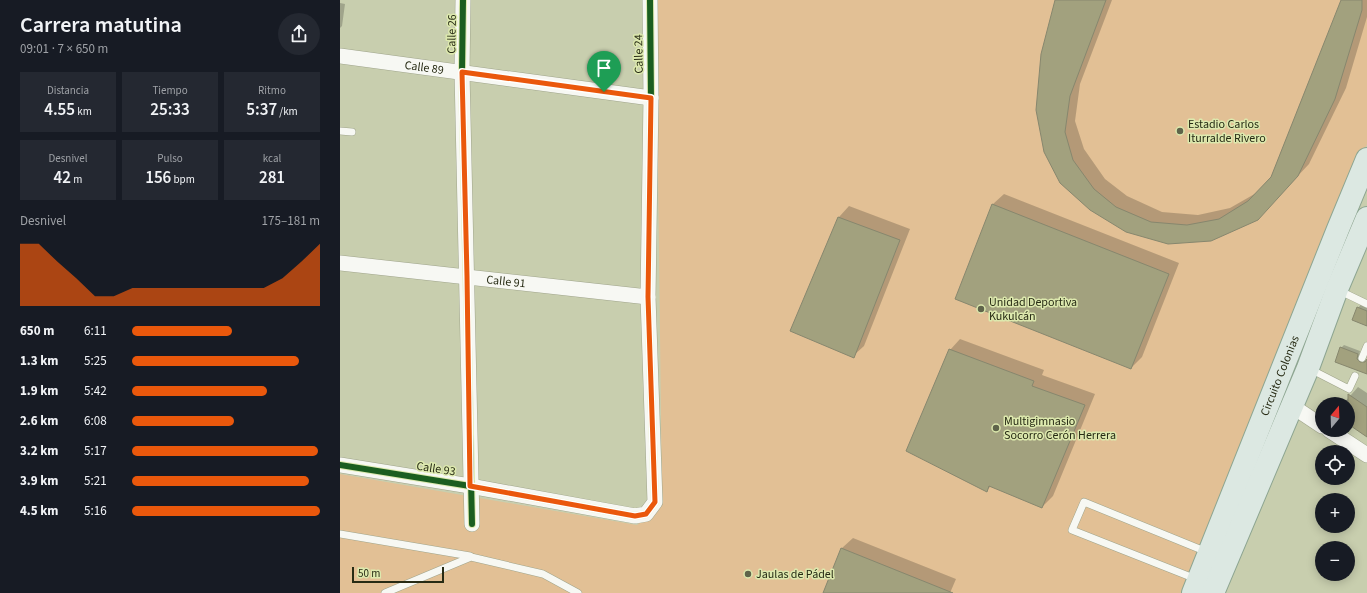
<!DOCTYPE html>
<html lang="es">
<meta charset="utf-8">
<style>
:root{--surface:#171b24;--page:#242831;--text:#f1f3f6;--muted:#9ea1a6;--accent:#ea580c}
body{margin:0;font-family:"Source Sans 3",sans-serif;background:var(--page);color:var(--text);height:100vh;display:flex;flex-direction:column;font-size:15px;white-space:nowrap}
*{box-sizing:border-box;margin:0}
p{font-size:13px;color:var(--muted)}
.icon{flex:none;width:22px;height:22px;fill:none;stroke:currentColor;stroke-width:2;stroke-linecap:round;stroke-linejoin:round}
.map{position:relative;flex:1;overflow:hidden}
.panel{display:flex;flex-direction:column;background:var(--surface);width:340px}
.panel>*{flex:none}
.needle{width:26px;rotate:19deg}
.controls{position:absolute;left:975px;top:397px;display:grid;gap:8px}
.controls a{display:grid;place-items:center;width:40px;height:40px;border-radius:50%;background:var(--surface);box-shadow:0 2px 10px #0003;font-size:20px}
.scale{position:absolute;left:12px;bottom:10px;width:92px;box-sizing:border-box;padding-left:4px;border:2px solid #272b14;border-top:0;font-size:11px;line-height:14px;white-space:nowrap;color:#272b14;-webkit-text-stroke:3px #dde9ae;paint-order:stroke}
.pin{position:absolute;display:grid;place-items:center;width:34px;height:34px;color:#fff;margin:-41px -17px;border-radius:50% 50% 50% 0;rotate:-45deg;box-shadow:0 0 4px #0007}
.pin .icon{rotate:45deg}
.round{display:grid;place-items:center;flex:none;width:42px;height:42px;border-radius:21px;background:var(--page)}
.headline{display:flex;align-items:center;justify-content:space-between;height:68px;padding:0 20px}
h1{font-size:22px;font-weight:600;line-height:30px}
.metrics{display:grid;grid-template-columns:repeat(3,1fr);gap:6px;height:68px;padding:4px 20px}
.metrics div{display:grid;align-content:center;border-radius:0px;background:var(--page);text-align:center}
.metrics b{font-size:17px;font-weight:600}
.metrics small{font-size:11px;font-weight:400}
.metrics p{font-size:11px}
.chart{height:112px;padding:8px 20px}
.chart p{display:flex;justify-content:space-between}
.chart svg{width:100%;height:72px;margin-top:4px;fill:var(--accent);opacity:.7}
ul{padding:0 20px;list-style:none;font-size:13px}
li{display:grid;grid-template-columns:64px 48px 1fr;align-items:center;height:30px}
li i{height:10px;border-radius:5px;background:var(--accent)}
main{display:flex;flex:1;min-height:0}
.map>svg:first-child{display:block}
.green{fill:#e2c095}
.shadow{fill:#0003}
.building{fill:#a2a17e;stroke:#87876e}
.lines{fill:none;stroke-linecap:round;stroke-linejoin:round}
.lane-casing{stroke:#9fa48b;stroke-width:8}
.street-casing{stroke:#9fa48b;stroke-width:16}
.primary-casing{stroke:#8da591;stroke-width:24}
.lane{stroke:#f7f8f3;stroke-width:7}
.street{stroke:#f7f8f3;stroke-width:15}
.primary{stroke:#dce8e2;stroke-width:22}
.cycleway-casing{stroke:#dde9ae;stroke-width:8}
.cycleway{stroke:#1b5e20;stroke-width:6}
.route-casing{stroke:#fff;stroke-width:8}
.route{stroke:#ea580c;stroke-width:5}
.poi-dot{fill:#5f644a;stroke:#dde9ae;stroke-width:1.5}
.labels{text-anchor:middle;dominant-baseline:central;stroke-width:3;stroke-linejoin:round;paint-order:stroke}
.street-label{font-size:12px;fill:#272b14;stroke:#dde9ae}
.poi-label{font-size:12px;fill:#272b14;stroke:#dde9ae;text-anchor:start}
</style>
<main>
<section class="panel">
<div class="headline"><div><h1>Carrera matutina</h1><p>09:01 · 7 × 650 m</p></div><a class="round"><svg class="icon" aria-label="share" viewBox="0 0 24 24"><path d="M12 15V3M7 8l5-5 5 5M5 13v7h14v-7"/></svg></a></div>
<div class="metrics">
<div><p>Distancia</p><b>4.55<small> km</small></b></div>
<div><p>Tiempo</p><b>25:33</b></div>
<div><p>Ritmo</p><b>5:37<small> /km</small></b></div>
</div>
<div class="metrics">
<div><p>Desnivel</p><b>42<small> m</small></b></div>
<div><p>Pulso</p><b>156<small> bpm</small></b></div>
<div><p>kcal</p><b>281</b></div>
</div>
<div class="chart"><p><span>Desnivel</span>175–181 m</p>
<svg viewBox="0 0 160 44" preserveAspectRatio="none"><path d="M0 44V6L10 6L20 17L30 27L40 38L50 38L60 33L70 33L80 33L90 33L100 33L110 33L120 33L130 33L140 27L150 17L160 6V44z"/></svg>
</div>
<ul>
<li><b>650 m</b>6:11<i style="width:53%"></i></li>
<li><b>1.3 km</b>5:25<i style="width:89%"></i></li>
<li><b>1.9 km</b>5:42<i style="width:72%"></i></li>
<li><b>2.6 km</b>6:08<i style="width:54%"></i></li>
<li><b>3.2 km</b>5:17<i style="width:99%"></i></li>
<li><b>3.9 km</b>5:21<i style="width:94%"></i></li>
<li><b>4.5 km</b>5:16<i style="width:100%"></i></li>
</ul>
</section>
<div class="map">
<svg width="1027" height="593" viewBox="0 0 1027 593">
<rect width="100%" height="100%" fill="#c8ceae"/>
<!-- green -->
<path class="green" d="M 316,0 L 1027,0 L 1027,144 L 848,593 L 0,593 L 0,474 L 297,525 L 322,503 Z"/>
<!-- shadow -->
<path class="shadow" d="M 716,0 L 772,0 L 740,84 L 735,121 L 744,149 L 765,179 L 787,196 L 822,212 L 858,215 L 890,208 L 918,192 L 931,177 L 1002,0 L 1027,0 L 1027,17 L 1006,88 L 969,164 L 928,208 L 828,243 L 721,182 Z
M 0,3 L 5,4 L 2,26 L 0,28 Z
M 664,194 L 839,263 L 802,357 L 791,368 L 616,299 L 653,204 Z
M 509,206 L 570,229 L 524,346 L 513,356 L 499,217 Z
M 1023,302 L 1027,302 L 1027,325 L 1018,308 Z
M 620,339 L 704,370 L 702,375 L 755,394 L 713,496 L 702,507 L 651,486 L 647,490 L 610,350 Z
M 1004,345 L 1020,351 L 1019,356 L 1023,361 L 1027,360 L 1027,373 L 1001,348 Z
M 1018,387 L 1027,393 L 1027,436 L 1008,422 L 1008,404 L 1003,404 Z
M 513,538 L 616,579 L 610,593 L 484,593 L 502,548 Z"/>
<!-- building -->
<path class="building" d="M 715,0 L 766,0 L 730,96 L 725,132 L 733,160 L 754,189 L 776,207 L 811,222 L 847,225 L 879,219 L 908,201 L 931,177 L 1001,0 L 1022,0 L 1022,10 L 995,99 L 958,176 L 918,220 L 871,241 L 828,244 L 786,232 L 750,210 L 720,183 L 704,152 L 696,110 L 701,54 Z
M 652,204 L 829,274 L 791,369 L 615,299 Z
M 498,217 L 560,240 L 514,358 L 450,331 Z
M 1017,307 L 1027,311 L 1027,326 L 1012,320 Z
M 1000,347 L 1018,354 L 1017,359 L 1020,362 L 1025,362 L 1027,359 L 1027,374 L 995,362 Z
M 609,349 L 694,381 L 692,386 L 745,405 L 702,508 L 649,486 L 647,492 L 566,451 Z
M 1008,394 L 1027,407 L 1027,437 L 1008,424 Z
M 501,548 L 613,593 L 483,593 Z"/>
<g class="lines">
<!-- lane casing -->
<g class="lane-casing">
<path id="lane" d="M 0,131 L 12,132
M 998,290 L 1027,304
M 1022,358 L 1027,346
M 970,369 L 1009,389 L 1015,376
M 0,534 L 130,556
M 856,579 L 732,530 L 744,502 L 867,552
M 45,593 L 131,557 L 203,574 L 238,593"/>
</g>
<!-- street casing -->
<g class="street-casing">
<g id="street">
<path d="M 123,0 L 122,72 L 132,524"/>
<path id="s1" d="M 0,56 L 311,98"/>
<path id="s2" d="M 0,263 L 308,297"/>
<path d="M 952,406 L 982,426"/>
<path d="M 989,430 L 1027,455"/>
<path d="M 0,465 L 130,486 L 295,516 L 306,514 L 315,502 L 308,297 L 311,98 L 310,0"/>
</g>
</g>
<!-- primary casing -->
<g class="primary-casing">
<g id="primary">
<path id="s3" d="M 853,593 L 998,229 L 1027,159"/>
<path d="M 873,593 L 968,368 L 997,289 L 1027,218"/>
</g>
</g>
<!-- lane -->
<use href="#lane" class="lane"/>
<!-- street -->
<use href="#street" class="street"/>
<!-- primary -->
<use href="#primary" class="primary"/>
<!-- cycleway casing -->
<g class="cycleway-casing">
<path id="cycleway" d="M 123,0 L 122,72 L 132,524
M 0,465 L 130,486 L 295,516 L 306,514 L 315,502 L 308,297 L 311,98 L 310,0"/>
</g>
<!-- cycleway -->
<use href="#cycleway" class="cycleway"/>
</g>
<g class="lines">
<!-- route casing -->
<g class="route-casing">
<path id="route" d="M 122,72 L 311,98 L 308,297 L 315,502 L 306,514 L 295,516 L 130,486 L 127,276 Z"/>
</g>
<!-- route -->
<use href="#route" class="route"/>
</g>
<!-- markers -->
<g class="poi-dot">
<circle cx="840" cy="131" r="4"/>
<circle cx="641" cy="309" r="4"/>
<circle cx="656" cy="428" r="4"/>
<circle cx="408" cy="574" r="4"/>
</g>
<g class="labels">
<!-- street labels -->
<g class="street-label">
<text transform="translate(112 34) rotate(-89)">Calle 26</text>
<text transform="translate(299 54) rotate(-91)">Calle 24</text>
<text stroke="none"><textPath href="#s1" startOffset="85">Calle 89</textPath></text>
<text stroke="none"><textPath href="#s2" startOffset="167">Calle 91</textPath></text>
<text stroke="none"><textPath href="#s3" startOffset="234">Circuito Colonias</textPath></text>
<text transform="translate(96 469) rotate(9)">Calle 93</text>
</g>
<!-- poi labels -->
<g class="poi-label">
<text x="848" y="124">Estadio Carlos<tspan x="848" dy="14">Iturralde Rivero</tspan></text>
<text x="649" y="302">Unidad Deportiva<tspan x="649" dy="14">Kukulcán</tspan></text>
<text x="664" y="421">Multigimnasio<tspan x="664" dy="14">Socorro Cerón Herrera</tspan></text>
<text x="416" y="574">Jaulas de Pádel</text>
</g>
</g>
</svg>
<div class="controls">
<a><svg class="needle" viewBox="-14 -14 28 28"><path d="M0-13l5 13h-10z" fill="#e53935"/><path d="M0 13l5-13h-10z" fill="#9ea1a6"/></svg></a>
<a><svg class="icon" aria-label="locate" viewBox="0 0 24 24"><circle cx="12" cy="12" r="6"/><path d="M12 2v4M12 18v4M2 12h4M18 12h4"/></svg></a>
<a>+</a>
<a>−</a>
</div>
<div class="scale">50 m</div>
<div class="pin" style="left:264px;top:92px;background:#1e9e55"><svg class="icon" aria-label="arrive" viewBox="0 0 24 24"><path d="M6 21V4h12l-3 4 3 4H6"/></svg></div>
</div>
</main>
